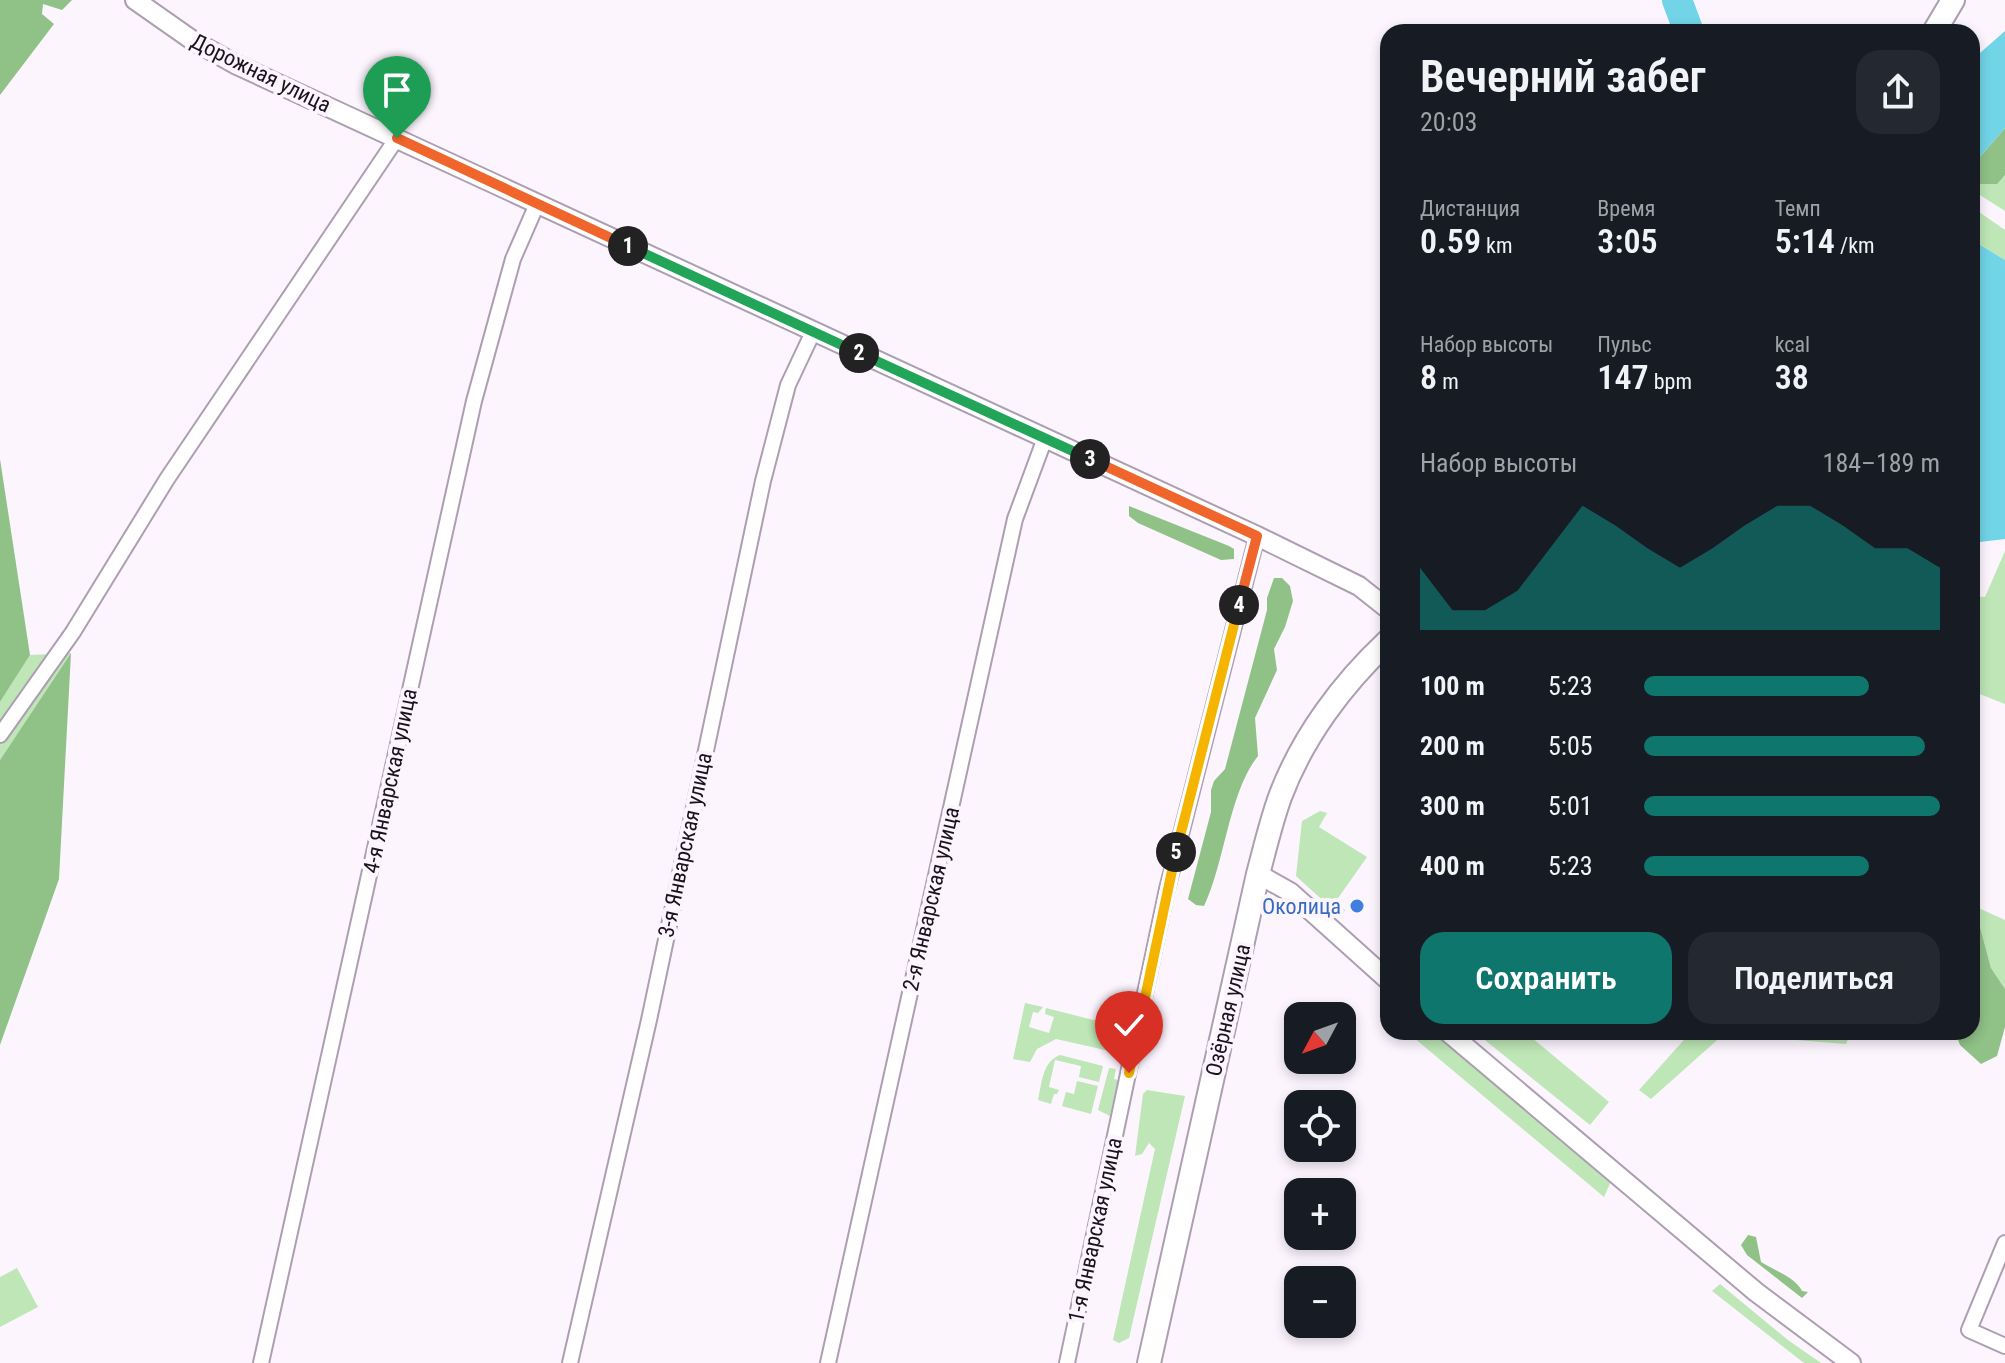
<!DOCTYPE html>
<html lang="ru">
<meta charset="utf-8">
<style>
:root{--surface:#171b24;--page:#242831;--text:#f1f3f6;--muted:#9ea1a6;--accent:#0f766e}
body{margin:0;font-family:"Roboto Condensed",sans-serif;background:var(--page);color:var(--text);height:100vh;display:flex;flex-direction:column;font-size:30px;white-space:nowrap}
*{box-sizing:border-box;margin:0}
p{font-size:26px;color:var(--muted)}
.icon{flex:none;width:44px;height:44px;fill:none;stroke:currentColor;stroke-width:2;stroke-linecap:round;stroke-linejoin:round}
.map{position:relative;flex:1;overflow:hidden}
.details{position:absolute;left:1380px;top:24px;width:600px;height:1016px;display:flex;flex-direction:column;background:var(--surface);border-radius:24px;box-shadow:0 4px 12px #0003}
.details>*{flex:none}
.needle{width:52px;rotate:229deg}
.tools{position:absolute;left:1284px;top:1002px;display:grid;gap:16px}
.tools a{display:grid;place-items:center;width:72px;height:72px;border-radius:16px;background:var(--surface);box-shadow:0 4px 12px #0003;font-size:40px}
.pin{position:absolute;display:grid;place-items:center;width:68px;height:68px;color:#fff;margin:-82px -34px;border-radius:50% 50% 50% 0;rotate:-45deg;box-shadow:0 0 8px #0007}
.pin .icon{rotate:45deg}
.km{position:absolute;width:40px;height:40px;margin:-20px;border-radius:50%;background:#222;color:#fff;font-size:22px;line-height:40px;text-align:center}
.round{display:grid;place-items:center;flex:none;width:84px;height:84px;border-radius:24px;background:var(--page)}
.head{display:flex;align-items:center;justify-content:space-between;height:136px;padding:0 40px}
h1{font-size:44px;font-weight:600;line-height:60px}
.figures{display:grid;grid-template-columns:repeat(3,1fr);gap:12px;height:136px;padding:8px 40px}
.figures div{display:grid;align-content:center}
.figures b{font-size:34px;font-weight:600}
.figures small{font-size:22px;font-weight:400}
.figures p{font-size:22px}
.chart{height:224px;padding:16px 40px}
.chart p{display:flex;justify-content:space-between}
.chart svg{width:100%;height:144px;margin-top:8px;fill:var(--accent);opacity:.7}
.cta{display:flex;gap:16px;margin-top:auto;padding:16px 40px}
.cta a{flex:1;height:92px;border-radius:24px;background:var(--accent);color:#fff;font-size:32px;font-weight:600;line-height:92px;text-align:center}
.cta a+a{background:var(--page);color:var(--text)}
ul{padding:0 40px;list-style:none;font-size:26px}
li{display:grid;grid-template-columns:128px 96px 1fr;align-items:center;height:60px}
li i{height:20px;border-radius:10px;background:var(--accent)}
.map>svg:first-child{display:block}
.green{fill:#bee6b6}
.forest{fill:#90c187}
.water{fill:#71d4e7}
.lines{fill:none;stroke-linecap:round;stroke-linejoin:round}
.river{stroke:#71d4e7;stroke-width:30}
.minor-casing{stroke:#ad9eb2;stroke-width:18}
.tertiary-casing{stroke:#ad9eb2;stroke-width:22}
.secondary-casing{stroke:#ad9eb2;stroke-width:26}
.minor{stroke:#fff;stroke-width:14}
.tertiary{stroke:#fff;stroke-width:18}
.secondary{stroke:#fff;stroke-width:22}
.split-1-casing{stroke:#fff;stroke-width:16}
.split-2-casing{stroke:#fff;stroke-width:16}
.split-3-casing{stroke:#fff;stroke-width:16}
.split-4-casing{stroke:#fff;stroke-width:16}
.split-5-casing{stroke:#fff;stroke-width:16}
.split-6-casing{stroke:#fff;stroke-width:16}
.split-1{stroke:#f0652b;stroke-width:10}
.split-2{stroke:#22a559;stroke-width:10}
.split-3{stroke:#22a559;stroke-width:10}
.split-4{stroke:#f0652b;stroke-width:10}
.split-5{stroke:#f5b400;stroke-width:10}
.split-6{stroke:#f5b400;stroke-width:10}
.shop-dot{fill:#3f7fe0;stroke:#fcf5fe;stroke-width:3}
.labels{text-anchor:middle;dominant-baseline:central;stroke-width:8;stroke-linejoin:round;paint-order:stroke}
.street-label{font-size:22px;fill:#19131b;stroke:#fcf5fe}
.shop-label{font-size:22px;fill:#366cbe;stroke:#fcf5fe;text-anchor:end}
</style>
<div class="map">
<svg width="2005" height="1363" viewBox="0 0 2005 1363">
<rect width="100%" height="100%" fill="#fcf5fe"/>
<!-- green -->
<path class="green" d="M 2005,175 L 2005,211 L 1972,190 L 1972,184 L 1996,184 Z
M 1972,207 L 2005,230 L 2005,260 L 1972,240 Z
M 2005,551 L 2005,704 L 1972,691 L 1972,596 L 1985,597 Z
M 71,653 L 0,760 L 0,702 L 30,655 Z
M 1320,811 L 1327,813 L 1319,827 L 1367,857 L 1336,901 L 1345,910 L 1341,917 L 1296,876 L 1302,821 Z
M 1972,905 L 2005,920 L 2005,989 L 1991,968 L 1980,927 L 1972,924 Z
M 1025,1003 L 1043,1007 L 1038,1013 L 1033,1012 L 1029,1027 L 1049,1033 L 1054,1017 L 1045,1014 L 1046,1008 L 1129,1029 L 1123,1054 L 1056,1039 L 1037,1049 L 1030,1062 L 1013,1059 Z
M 1407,1032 L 1432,1032 L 1611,1181 L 1604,1197 Z
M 1475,1032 L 1525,1032 L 1609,1102 L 1590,1125 Z
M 1691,1032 L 1851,1032 L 1846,1044 L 1724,1034 L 1651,1099 L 1639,1090 Z
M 1060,1055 L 1103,1066 L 1099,1082 L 1079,1077 L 1081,1066 L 1055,1060 L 1049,1087 L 1059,1090 L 1057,1094 L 1054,1094 L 1051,1104 L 1038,1100 C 1042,1083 1042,1062 1060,1055 Z
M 1109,1068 L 1116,1069 L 1114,1079 L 1118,1080 L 1110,1116 L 1098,1110 Z
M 1077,1081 L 1098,1086 L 1091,1114 L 1062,1106 L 1066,1092 L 1074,1094 Z
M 1147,1090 L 1185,1096 L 1129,1338 L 1119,1343 L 1113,1340 L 1155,1149 L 1149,1143 L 1142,1154 L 1135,1156 L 1143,1094 Z
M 17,1268 L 38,1307 L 0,1327 L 0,1277 Z
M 1720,1284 L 1788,1340 L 1821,1363 L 1804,1363 L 1712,1291 Z"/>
<!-- forest -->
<path class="forest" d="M 0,0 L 72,0 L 62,10 L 43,4 L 42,14 L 54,24 L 0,95 Z
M 2005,128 L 2005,175 L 1997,184 L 1972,184 L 1972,166 Z
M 0,459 L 30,655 L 0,702 Z
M 1129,506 L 1229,546 L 1234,549 L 1234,559 L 1221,560 L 1138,523 L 1129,516 Z
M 1274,578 L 1282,578 L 1290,586 L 1293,601 L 1285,627 L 1274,649 L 1277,670 L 1255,718 L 1258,756 C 1229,792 1225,862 1204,906 L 1196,905 L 1188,899 L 1211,812 L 1211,790 L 1214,781 L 1225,769 L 1267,610 L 1267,598 Z
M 71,653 L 59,879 L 0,1045 L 0,760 Z
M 1972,924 L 1980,927 L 1991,968 L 2005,989 L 2005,1027 L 1997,1056 L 1981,1064 L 1960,1045 L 1955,1032 L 1972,1032 Z
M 1748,1235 L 1756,1237 L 1761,1262 C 1775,1271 1795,1277 1802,1291 L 1808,1292 L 1802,1298 L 1747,1255 L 1741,1245 Z"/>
<!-- water -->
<path class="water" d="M 2005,31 L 2005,128 L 1972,166 L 1972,60 Z
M 1972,240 L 2005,260 L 2005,539 L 1972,543 Z"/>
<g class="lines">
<!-- river -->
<path class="river" d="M 1677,0 L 1689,32"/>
<!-- minor casing -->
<g class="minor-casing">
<path id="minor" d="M 0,735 L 73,632 L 167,479 L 397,138
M 2005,1243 L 1969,1330 L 2005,1346
M 261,1363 L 474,401 L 513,259 L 537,204
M 570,1363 L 649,1020 L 763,481 L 788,385 L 813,332
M 828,1363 L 1015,519 L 1045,438
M 1067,1363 L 1167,889 L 1257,536"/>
</g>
<!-- tertiary casing -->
<g class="tertiary-casing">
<path id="tertiary" d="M 135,0 L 192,40 L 235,64 L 1257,536 L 1359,586 L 1388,609
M 1258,874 L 1290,892 L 1388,980
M 1448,1032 L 1756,1292 L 1851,1363"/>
</g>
<!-- secondary casing -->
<g class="secondary-casing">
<path id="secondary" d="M 1934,32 L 1953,0
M 1149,1363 L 1258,874 C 1265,848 1271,822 1280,797 C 1302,738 1342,684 1388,641"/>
</g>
<!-- minor -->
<use href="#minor" class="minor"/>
<!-- tertiary -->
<use href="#tertiary" class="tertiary"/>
<!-- secondary -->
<use href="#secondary" class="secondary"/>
</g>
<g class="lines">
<!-- split-1 casing -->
<g class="split-1-casing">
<path id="split-1" d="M 397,138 L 628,246"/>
</g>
<!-- split-2 casing -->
<g class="split-2-casing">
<path id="split-2" d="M 628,246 L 859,353"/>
</g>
<!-- split-3 casing -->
<g class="split-3-casing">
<path id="split-3" d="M 859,353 L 1090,459"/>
</g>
<!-- split-4 casing -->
<g class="split-4-casing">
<path id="split-4" d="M 1090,459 L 1257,536 L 1239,605"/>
</g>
<!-- split-5 casing -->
<g class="split-5-casing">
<path id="split-5" d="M 1176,852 L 1239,605"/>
</g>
<!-- split-6 casing -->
<g class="split-6-casing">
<path id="split-6" d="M 1129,1073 L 1176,852"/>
</g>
<!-- split-1 -->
<use href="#split-1" class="split-1"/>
<!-- split-2 -->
<use href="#split-2" class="split-2"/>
<!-- split-3 -->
<use href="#split-3" class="split-3"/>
<!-- split-4 -->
<use href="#split-4" class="split-4"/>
<!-- split-5 -->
<use href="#split-5" class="split-5"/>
<!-- split-6 -->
<use href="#split-6" class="split-6"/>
</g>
<!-- markers -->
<circle class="shop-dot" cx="1357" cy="906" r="8"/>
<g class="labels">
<!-- street labels -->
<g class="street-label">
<text transform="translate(261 73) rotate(26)">Дорожная улица</text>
<text transform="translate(390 781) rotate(-78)">4-я Январская улица</text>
<text transform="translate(685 845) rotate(-78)">3-я Январская улица</text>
<text transform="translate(931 899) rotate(-77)">2-я Январская улица</text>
<text transform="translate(1228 1010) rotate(-77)">Озёрная улица</text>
<text transform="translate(1095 1230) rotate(-78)">1-я Январская улица</text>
</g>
<!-- shop labels -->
<g class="shop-label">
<text x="1341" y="906">Околица</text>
</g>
</g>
</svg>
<div class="tools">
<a><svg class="needle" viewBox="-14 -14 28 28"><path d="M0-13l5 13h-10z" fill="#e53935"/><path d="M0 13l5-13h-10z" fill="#9ea1a6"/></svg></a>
<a><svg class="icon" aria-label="locate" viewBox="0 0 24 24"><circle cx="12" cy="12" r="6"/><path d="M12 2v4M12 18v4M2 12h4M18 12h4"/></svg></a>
<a>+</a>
<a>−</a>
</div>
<div class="pin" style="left:397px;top:138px;background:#1e9e55"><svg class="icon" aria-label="arrive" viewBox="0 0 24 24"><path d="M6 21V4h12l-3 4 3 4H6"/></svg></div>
<div class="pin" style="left:1129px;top:1073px;background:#d93025"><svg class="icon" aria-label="check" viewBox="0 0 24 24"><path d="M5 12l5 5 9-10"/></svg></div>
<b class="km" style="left:628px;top:246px">1</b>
<b class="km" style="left:859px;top:353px">2</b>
<b class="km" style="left:1090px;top:459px">3</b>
<b class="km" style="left:1239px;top:605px">4</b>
<b class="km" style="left:1176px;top:852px">5</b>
<section class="details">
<div class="head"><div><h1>Вечерний забег</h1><p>20:03</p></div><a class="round"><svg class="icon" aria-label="share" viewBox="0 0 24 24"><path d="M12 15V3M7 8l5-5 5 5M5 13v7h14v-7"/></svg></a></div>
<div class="figures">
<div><p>Дистанция</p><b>0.59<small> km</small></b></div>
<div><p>Время</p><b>3:05</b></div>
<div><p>Темп</p><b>5:14<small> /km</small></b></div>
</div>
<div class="figures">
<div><p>Набор высоты</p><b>8<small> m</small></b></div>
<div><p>Пульс</p><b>147<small> bpm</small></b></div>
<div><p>kcal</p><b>38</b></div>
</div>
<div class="chart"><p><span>Набор высоты</span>184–189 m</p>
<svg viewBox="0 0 160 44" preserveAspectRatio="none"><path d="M0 44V25L10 38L20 38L30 32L40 19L50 6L60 12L70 19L80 25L90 19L100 12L110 6L120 6L130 12L140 19L150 19L160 25V44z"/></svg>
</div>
<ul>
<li><b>100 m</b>5:23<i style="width:76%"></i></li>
<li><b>200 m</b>5:05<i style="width:95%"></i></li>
<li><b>300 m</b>5:01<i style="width:100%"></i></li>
<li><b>400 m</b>5:23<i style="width:76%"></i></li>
</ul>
<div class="cta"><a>Сохранить</a><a>Поделиться</a></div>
</section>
</div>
